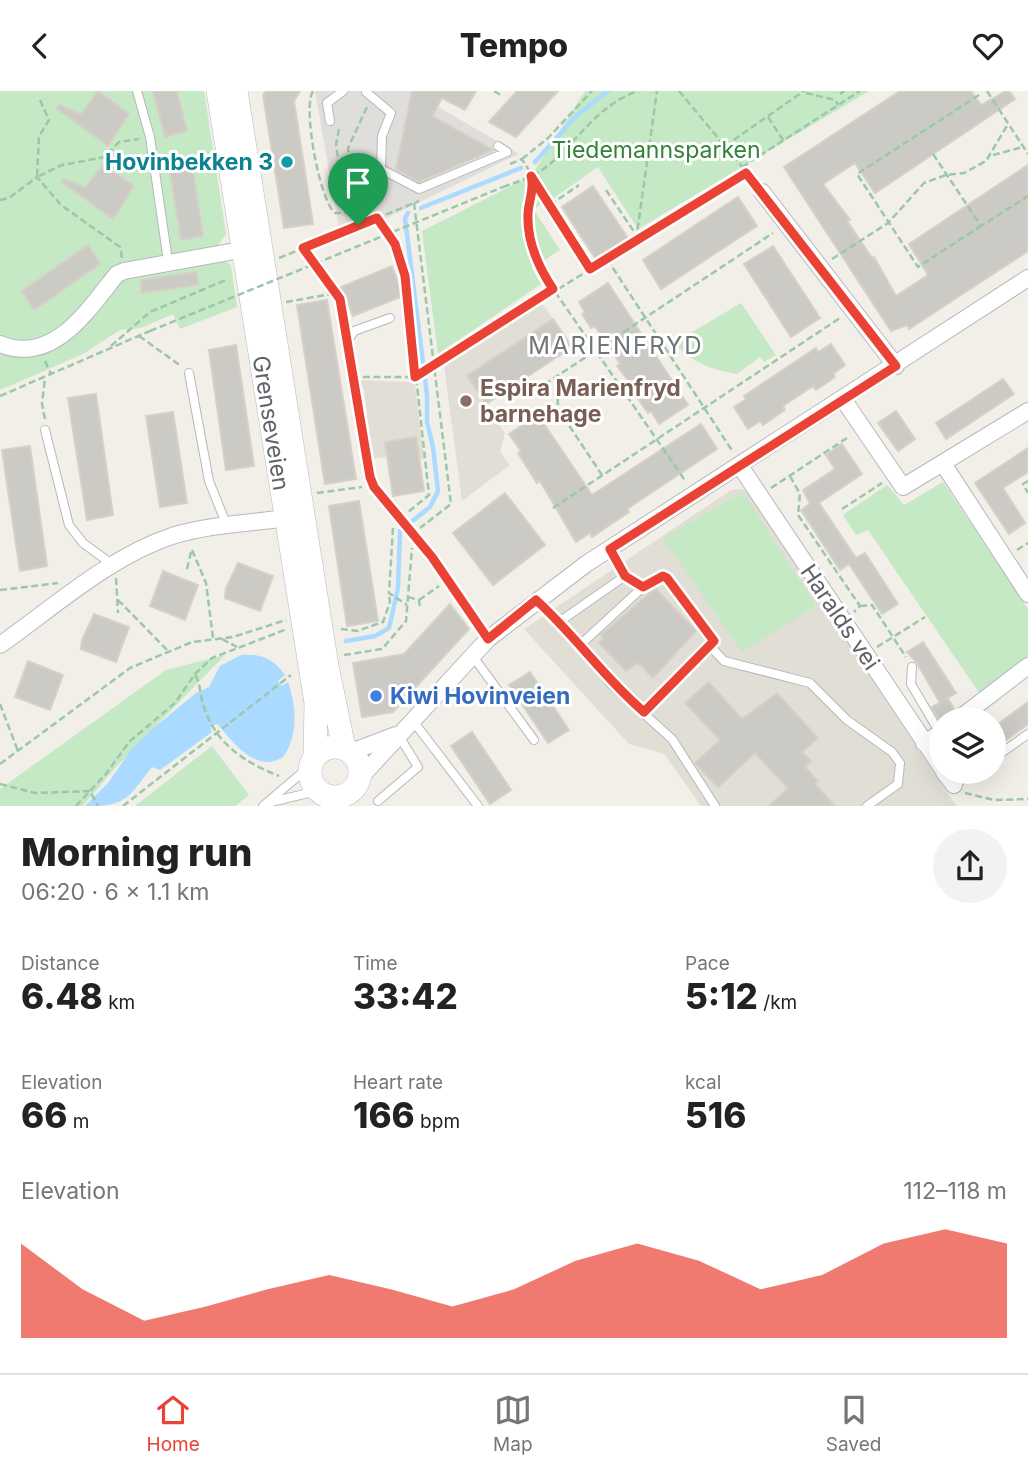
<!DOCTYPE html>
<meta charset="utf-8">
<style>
:root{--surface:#fff;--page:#f2f2f2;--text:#222;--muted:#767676;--line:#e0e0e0;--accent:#ea4335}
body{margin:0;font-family:Inter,sans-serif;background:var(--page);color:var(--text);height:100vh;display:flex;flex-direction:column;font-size:26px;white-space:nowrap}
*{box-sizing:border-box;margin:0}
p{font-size:23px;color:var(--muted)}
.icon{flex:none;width:38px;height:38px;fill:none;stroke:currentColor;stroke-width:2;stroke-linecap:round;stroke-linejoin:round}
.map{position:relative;height:715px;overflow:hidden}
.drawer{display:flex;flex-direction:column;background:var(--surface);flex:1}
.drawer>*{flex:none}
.buttons{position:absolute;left:929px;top:616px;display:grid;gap:14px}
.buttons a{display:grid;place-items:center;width:77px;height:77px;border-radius:50%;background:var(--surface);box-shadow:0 7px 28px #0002;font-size:35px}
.pin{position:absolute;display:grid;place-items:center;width:60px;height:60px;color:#fff;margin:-72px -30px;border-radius:50% 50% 50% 0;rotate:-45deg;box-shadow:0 0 7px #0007}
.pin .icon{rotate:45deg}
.round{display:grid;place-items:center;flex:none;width:74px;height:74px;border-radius:37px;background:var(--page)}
.summary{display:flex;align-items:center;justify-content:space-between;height:119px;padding:0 21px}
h1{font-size:38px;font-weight:800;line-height:52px}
.metrics{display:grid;grid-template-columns:repeat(3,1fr);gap:10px;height:119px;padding:7px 21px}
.metrics div{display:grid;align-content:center}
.metrics b{font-size:35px;font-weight:800}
.metrics small{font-size:19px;font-weight:400}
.metrics p{font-size:19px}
.chart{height:196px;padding:14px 21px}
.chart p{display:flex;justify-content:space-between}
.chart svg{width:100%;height:126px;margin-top:7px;fill:var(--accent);opacity:.7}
header{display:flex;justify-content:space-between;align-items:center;height:91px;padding:0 21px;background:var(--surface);font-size:32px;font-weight:800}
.tab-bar{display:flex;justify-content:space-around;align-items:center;height:98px;border-top:2px solid var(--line);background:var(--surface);font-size:19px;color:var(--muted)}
.tab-bar a{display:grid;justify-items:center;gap:4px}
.tab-bar .selected{color:var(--accent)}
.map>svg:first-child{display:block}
.industrial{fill:#e0deda}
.education{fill:#e1ded6}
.green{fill:#c5e8c5}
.water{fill:#aadaff}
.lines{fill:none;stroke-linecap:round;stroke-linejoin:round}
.stream{stroke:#aadaff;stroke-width:4.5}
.building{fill:#cccac5;stroke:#d6d1c6;stroke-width:2}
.service-casing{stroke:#b5b8bc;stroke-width:10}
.minor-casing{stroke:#b5b8bc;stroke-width:18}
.secondary-casing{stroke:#b6babf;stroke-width:24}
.path{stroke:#9cc7a9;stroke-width:2.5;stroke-dasharray:7 3.5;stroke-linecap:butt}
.service{stroke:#fff;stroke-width:8}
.minor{stroke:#fff;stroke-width:16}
.secondary{stroke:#fff;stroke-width:23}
.path-bridge{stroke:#9cc7a9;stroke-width:2.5;stroke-dasharray:7 3.5;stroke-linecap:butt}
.route-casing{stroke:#fff;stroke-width:14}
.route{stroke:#ea4335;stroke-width:9}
.culture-dot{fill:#0f9aa8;stroke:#fff;stroke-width:2.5}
.education-dot{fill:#8d6e63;stroke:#fff;stroke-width:2.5}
.shop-dot{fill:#3f7fe0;stroke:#fff;stroke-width:2.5}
.labels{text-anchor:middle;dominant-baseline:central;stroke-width:6;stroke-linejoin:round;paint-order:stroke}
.park-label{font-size:23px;fill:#348238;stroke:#fff}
.culture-label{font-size:23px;font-weight:bold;fill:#0d838f;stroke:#fff;text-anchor:end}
.education-label{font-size:23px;font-weight:bold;fill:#785e54;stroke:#fff;text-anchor:start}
.street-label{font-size:23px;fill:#5f6368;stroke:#fff}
.shop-label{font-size:23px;font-weight:bold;fill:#366cbe;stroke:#fff;text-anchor:start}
.neighbourhood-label{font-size:24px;letter-spacing:2px;fill:#70757a;stroke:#fff}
</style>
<header><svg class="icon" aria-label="back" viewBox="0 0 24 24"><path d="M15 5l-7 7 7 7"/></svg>Tempo<svg class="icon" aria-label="heart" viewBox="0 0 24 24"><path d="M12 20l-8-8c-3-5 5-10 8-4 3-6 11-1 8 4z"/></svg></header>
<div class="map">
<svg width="1028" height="715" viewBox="0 0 1028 715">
<rect width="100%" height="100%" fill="#f1efe8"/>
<!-- industrial -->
<path class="industrial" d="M 315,0 L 411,0 L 519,63 L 341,149 Z"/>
<!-- education -->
<path class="education" d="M 541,211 L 553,228 L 467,285 L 505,342 L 500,361 L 510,374 L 462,410 L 444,274 Z
M 358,289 L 409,291 L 415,294 L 424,368 L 419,368 L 415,346 L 385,351 L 387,366 L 370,368 L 364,330 L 367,324 L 364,299 Z
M 741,398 L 747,400 L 956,715 L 701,715 L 664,663 L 629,653 L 524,538 L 731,399 Z"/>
<!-- green -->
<path class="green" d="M 0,0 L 204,0 L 226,143 L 219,153 L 223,170 L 231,174 L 237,216 L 180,238 L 173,223 L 141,237 L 120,239 L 83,263 L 0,299 Z
M 585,0 L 869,0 L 638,138 L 598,76 L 548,111 L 533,90 L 542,112 L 534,119 L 560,159 L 532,177 L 541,193 L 438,263 L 422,140 L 531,85 Z
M 741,212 L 776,264 L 764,271 L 760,266 L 737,283 C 712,279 691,271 674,252 Z
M 943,391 L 1028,518 L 1028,565 L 980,603 L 868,439 L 856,444 L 843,424 L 887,394 L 904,414 Z
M 743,401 L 816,515 L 742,561 L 663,447 Z
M 225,564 L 115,677 L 83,715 L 0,715 L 0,698 L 166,579 Z
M 212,655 L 249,704 L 235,715 L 135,715 Z"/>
<!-- water -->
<path class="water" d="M 241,564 C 260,562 274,568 285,584 L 278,590 L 282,595 L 288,591 C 296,614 299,645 283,666 C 255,684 232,649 217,633 L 210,636 L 212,641 L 160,679 L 152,676 C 127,708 127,715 85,715 L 108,692 L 131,659 L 150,640 L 196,602 L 209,596 L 220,575 Z"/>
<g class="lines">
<!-- stream -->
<path class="stream" d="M 535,71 L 576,25 L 608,0
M 421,117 L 521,77
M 346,550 L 375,545 L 389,537 L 398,497 L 400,440 L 430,416 L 438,400 L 433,356 L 427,331 L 427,304 L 405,127 L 408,122"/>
</g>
<!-- building -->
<path class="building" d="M 98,0 L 129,23 L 108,55 L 57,18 L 59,14 L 81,23 Z
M 153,0 L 177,0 L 187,40 L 165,46 Z
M 266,0 L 300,0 L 294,10 L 313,133 L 284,137 L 263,4 Z
M 412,0 L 476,0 L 465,19 L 442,7 L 432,25 L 493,59 L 419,91 L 396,78 Z
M 517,0 L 558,0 L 516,46 L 489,31 Z
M 900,0 L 971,0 L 981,14 L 1006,0 L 1009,0 L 1015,8 L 875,102 L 855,72 L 823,93 L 850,129 L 847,130 L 872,167 L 874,166 L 896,205 L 928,184 L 909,153 L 1028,74 L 1028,160 L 909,238 L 907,234 L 891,240 L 784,76 Z
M 191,66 L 203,145 L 181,149 L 168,69 Z
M 103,73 L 134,95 L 113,128 L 62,91 L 63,88 L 86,96 Z
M 593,95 L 629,149 L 597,170 L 562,116 Z
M 738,106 L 757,135 L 661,198 L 643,169 Z
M 88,154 L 100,173 L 34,219 L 22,200 Z
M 773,155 L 820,227 L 791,246 L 744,173 Z
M 392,175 L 403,205 L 353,225 L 341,196 Z
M 197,181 L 198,194 L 141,202 L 141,189 Z
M 608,192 L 688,314 L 659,333 L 651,320 L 648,322 L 638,308 L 641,306 L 617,275 L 620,273 L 595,235 L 591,237 L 582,223 L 585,221 L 579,211 Z
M 327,209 L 356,388 L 325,393 L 297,214 Z
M 553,228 L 572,256 L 486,313 L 467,285 Z
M 831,253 L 845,274 L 833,283 L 835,286 L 816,299 L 813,295 L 783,315 L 785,319 L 763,334 L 760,330 L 748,338 L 734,316 L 746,308 L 744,305 L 816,257 L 818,261 Z
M 236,254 L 254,375 L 226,379 L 209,259 Z
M 1003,288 L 1014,303 L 946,348 L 936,332 Z
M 96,303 L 113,424 L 87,429 L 68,307 Z
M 896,320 L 915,348 L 898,360 L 878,332 Z
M 173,321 L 187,412 L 160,416 L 146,325 Z
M 538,324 L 592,404 L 701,333 L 717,358 L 627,418 L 629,421 L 592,446 L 590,442 L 576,451 L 540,390 L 537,392 L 518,362 L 521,360 L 509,343 Z
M 416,346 L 424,400 L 393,405 L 385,351 Z
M 842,353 L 862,383 L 819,412 L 856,467 L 865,462 L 898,513 L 882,523 L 849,473 L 840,479 L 801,419 L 810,413 L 803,399 L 835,378 L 826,364 Z
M 30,355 L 47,475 L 20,480 L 2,359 Z
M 1028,357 L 1028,381 L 1003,397 L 1025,432 L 1009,443 L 975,392 Z
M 505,402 L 545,454 L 493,494 L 453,442 Z
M 359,410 L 378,530 L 347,535 L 329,415 Z
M 238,472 L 273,485 L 260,520 L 225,507 L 226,497 Z
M 163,480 L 198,494 L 185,529 L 150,515 Z
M 655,497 L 696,540 L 653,587 L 638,572 L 626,580 L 599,552 L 604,547 L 601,544 Z
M 450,513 L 469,538 L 393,621 L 362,626 L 353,572 L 404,563 Z
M 94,523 L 129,536 L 116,571 L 81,558 L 82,549 Z
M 923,551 L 956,602 L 945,609 L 948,608 L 954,618 L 950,628 L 939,628 L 932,616 L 940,612 L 917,572 L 907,561 Z
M 28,570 L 63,584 L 50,619 L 15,606 Z
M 530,581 L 569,639 L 548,652 L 509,594 Z
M 709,591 L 742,628 L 777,602 L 818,647 L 802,661 L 811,670 L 805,676 L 818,690 L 815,693 L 835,715 L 769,715 L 788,697 L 755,662 L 718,696 L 695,672 L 720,649 L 685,612 Z
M 1028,611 L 1028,633 L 994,658 L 994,636 Z
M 472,641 L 511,699 L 490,713 L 451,655 Z"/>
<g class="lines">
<!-- service casing -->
<g class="service-casing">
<path id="service" d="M 137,0 L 150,46 L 168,170
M 366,1 L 391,22 L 382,45 L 381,78 L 419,98 L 507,61 L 498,55
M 330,30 L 327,12 L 343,0
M 340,208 L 370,386 L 374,396 L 432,466 L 488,548
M 347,251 L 354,240 L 390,227
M 189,282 L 209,390 L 227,435
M 45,339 L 69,434 L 83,452 L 113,474
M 625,485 L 643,496 L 663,485 L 667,487 L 714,550 L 644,621
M 536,509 L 555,526 L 612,594 L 672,648 L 715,715
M 559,531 L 625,485 L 610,458
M 579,555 L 643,496
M 710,555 L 724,570 L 810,592 L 847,629 L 892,661 L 900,672 L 898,693 L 867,715
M 472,564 L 534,649
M 912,576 L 911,593 L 940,642
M 413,630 L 478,715
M 994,667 L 1028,643
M 954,694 L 973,681
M 378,710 L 418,676 L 404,653
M 267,712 L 317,700
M 263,715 L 310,675"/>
</g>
<!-- minor casing -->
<g class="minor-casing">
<path id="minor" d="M 762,101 L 896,275
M 0,253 C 53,275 88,219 117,183 L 124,180 L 252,157
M 843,308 L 903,396 L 1028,320
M 944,374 L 1028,503
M 740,375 L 942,677
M 0,554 C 54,516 109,466 172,445 C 211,433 254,432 294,426
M 960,627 L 1028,575
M 924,652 L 942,641
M 351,661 L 396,644
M 944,681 L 954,694
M 360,687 L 488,548 L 586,473 L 1028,187"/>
</g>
<!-- secondary casing -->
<g class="secondary-casing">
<path id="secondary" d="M 218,0 L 316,612 L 315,664
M 236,0 L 327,575 L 344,657
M310 681a25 25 0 1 1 50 0a25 25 0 1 1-50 0Z"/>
</g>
<!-- path -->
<path class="path" d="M 313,0 C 302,16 320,111 335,122 L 349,122
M 494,0 L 499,3 L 501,0
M 679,0 L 753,89
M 987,0 L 1028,63
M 806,2 L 835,9 L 838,14
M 840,3 L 844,0
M 979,4 L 857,83 L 918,176 L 981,135
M 40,9 L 49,29 L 39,45 L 37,86 L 62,74 L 105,66 L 119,51 L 139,48
M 768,26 L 783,49
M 339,38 L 336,53 L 343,102 L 341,110 L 349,122 L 358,123
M 725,55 L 804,0
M 933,63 L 981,135 L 1028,105
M 993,64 L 1023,56
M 522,68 L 548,47 L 592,0
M 510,73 L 522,68 L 590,178
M 742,76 L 860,0
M 533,92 L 528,125 L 538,176 L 686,391
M 503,96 C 520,90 538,84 551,72 C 581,46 598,14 638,0
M 606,99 L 637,145
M 0,109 L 9,107 L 37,86 L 61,114 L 120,156 L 122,167
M 414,112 L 451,413 L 420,437
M 550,114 L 579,94
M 377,127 L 395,153 L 405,185 L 429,404 L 407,422
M 358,134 L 348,57 L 367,16
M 636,149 L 657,0
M 303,157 L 332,201
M 279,167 L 419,110
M 607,168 L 733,361
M 832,168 L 888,132 L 924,92 L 946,84 L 964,82 L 986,70 L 1008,33
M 286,211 L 331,203
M 139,245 L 181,275
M 111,255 L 150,221 L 228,188
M 45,270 L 51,283
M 363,286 L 416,286 L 746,82
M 557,286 L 558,318 L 602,384
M 0,305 L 150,240
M 527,305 L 773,142
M 45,328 L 42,313 L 45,287
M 790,385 L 800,403 L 798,424 L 860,515 L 854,521
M 1028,390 L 1023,393 L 1028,402
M 771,397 L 850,345
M 317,402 L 362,396
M 553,417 L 840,227
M 842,418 L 882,392
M 393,437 L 389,502 L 407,514
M 192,459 L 206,492 L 213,547
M 1017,459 L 1028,452
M 187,478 L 191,461
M 116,487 L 118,522
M 0,499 L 58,492
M 408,506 L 419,509 L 420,518
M 118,509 L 167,559
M 419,509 L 439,495
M 860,515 L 872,514 L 906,566
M 341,538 L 357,540 L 383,531 L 390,511 L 389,503
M 222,548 L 237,556
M 877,556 L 925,526
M 344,564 L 382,558 L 406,530 L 412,457
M 195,584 C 201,593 200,606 204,616 C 216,653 244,671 279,685
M 0,613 L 18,660
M 0,673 L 130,577 L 192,551 L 233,546 L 286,529
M 0,693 L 35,702 L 90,700 L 98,715
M 965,702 L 994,709 L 1028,708
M 76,715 L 106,683 L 129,651 L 175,612 L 195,583 L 212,567 L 287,538
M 123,715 L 291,584"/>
<!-- service -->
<use href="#service" class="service"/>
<!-- minor -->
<use href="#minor" class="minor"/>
<!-- secondary -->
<use href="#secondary" class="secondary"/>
<!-- path-bridge -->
<path class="path-bridge" d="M 150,240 L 503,96"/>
</g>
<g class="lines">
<!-- route casing -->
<g class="route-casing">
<path id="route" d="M 746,82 L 896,275 L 610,458 L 625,485 L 643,496 L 663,485 L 667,487 L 714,550 L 644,621 C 604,587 575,544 536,509 L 488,548 L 432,466 L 374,396 L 370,386 L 340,208 L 303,157 L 377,127 L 395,153 L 405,185 L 415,286 L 553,198 C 539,177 527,151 528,124 C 528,111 535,98 531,85 L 590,178 Z"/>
</g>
<!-- route -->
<use href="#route" class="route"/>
</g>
<!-- markers -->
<circle class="culture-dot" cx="287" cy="71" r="7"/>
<circle class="education-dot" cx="466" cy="310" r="7"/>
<circle class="shop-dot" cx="376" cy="605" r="7"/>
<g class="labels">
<!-- park labels -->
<g class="park-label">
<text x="656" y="59">Tiedemannsparken</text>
</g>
<!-- culture labels -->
<g class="culture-label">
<text x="273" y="71">Hovinbekken 3</text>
</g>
<!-- education labels -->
<g class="education-label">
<text x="480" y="297">Espira Marienfryd<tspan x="480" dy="26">barnehage</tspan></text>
</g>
<!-- street labels -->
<g class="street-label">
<text transform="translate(271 332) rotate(81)">Grenseveien</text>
<text transform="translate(840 526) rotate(56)">Haralds vei</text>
</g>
<!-- shop labels -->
<g class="shop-label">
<text x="390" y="605">Kiwi Hovinveien</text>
</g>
<!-- neighbourhood labels -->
<g class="neighbourhood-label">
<text x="616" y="254">MARIENFRYD</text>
</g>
</g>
</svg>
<div class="buttons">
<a><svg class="icon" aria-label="layers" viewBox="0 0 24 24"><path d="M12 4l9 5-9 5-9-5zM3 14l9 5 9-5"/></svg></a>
</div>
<div class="pin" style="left:358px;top:134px;background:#1e9e55"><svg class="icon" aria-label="arrive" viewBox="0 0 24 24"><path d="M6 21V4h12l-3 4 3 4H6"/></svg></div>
</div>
<section class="drawer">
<div class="summary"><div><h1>Morning run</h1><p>06:20 · 6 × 1.1 km</p></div><a class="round"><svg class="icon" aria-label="share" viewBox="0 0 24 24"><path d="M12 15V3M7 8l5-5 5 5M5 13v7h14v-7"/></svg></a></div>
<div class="metrics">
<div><p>Distance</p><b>6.48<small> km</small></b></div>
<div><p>Time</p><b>33:42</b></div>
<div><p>Pace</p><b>5:12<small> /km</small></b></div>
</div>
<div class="metrics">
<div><p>Elevation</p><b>66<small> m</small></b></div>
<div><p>Heart rate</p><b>166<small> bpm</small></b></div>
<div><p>kcal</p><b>516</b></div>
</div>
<div class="chart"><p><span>Elevation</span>112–118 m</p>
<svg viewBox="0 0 160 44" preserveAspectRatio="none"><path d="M0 44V11L10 27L20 38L30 33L40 27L50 22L60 27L70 33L80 27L90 17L100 11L110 17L120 27L130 22L140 11L150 6L160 11V44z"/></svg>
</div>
</section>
<nav class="tab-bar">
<a class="selected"><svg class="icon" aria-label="home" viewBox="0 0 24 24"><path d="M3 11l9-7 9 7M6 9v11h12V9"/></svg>Home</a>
<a><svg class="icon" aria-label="map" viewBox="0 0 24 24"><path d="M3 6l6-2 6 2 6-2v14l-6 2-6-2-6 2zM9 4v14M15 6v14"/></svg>Map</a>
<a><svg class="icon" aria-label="saved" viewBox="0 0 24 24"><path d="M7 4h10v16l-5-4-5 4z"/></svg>Saved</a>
</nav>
